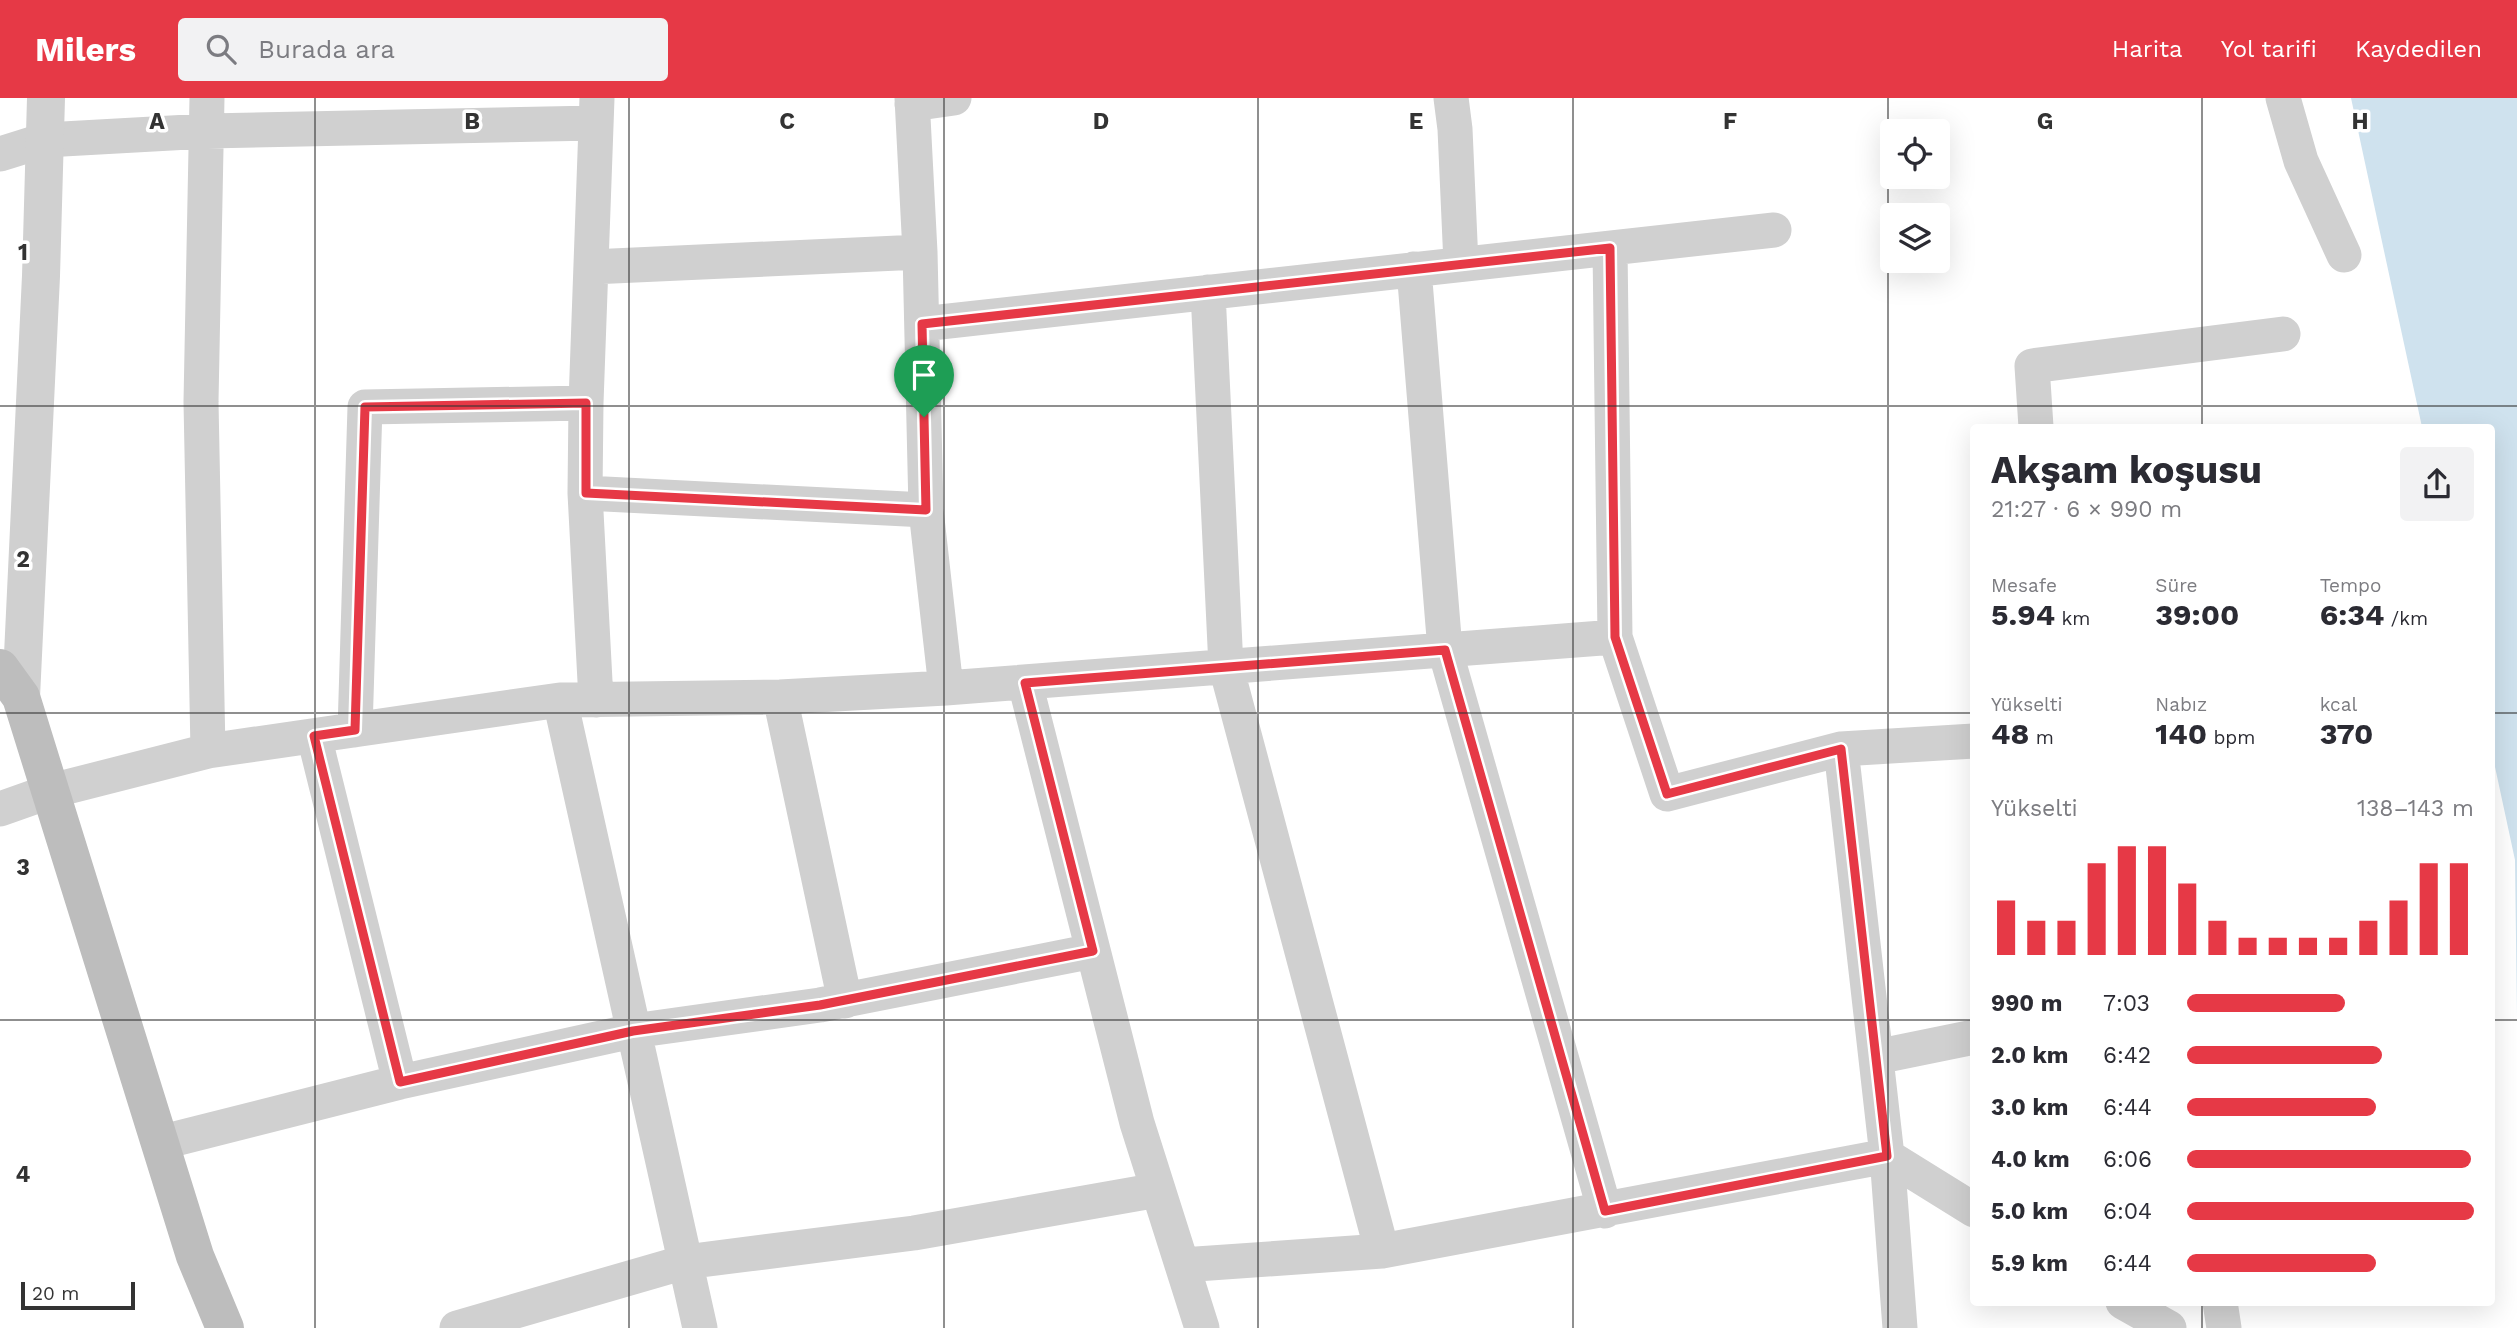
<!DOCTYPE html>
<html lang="tr">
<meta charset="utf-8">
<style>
:root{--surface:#fff;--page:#f2f2f3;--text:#2b2b33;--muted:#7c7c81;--accent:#e63946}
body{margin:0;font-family:"Work Sans",sans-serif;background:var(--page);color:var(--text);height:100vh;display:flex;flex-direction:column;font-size:26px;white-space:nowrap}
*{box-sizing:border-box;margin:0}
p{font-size:23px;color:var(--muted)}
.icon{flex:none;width:38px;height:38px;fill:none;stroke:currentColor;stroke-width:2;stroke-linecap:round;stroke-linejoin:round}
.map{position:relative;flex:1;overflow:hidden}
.details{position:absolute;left:1970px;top:326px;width:525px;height:882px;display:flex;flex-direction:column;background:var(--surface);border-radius:7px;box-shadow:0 7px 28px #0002}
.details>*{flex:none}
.controls{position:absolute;left:1880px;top:21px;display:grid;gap:14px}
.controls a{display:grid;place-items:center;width:70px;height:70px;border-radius:7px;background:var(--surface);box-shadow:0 7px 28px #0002;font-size:35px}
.scale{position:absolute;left:21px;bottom:18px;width:114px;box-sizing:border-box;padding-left:7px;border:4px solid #333;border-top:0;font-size:19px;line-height:24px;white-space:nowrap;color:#333;-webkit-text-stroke:5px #fff;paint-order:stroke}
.pin{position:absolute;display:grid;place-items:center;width:60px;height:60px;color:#fff;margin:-72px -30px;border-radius:50% 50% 50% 0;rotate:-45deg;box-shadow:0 0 7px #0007}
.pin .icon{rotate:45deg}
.round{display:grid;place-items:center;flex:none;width:74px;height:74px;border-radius:7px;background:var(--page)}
.summary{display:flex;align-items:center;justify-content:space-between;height:119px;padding:0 21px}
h1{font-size:38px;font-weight:700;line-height:52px}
.figures{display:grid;grid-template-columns:repeat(3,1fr);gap:10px;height:119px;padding:7px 21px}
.figures div{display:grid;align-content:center}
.figures b{font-size:30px;font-weight:700}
.figures small{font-size:19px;font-weight:400}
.figures p{font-size:19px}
.chart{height:196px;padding:14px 21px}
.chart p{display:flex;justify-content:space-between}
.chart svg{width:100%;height:126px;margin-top:7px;stroke:var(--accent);stroke-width:6}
ul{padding:0 21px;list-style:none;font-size:23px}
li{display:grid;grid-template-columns:112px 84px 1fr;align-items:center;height:52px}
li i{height:18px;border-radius:9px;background:var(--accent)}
header{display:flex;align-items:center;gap:42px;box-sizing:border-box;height:98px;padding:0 35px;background:var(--accent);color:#fff}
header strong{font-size:33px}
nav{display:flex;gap:38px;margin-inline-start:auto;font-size:24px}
.search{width:490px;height:63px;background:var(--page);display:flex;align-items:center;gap:18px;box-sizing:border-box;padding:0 24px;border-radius:7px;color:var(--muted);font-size:26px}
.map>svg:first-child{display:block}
.water{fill:#cfe2ee}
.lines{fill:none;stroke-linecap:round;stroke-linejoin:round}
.minor{stroke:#d0d0d0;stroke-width:35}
.tertiary{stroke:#d0d0d0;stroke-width:38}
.secondary{stroke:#bdbdbd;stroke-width:38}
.route-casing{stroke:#fff;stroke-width:14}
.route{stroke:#e63946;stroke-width:9}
.grid{fill:none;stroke:#333;stroke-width:2;stroke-opacity:0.55}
.grid-label{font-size:23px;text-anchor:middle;font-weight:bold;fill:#333;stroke:#fff;stroke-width:7;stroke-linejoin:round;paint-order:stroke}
</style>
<header>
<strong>Milers</strong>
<div class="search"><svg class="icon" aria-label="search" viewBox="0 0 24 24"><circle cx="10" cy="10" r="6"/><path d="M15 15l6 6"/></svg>Burada ara</div>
<nav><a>Harita</a><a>Yol tarifi</a><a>Kaydedilen</a></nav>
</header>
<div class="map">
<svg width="2517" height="1230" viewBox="0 0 2517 1230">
<rect width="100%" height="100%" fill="#fff"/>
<!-- water -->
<path class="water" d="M 2351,0 L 2517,0 L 2517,920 L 2515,762 L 2492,655 L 2492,329 L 2422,329 Z"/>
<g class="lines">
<!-- minor -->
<path class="minor" d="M 207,0 L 201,304 L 208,653
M 912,0 L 920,154 L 926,412 L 946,590
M 1451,0 L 1455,31 L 1461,166
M 2283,0 L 2301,63 L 2344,157
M 912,6 L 954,0
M 0,56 L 45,42 L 207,33 L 596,25
M 1610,150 L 1615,539 L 1667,696 L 1841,651 L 1974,643
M 591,169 L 920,154
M 1414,171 L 1445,552 L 1605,1113
M 1208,194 L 1226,569 L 1382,1153
M 922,226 L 1774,132
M 2036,329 L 2032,268 L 2283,236
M 585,395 L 926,412
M 1025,585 L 1137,1025 L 1202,1230
M 780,599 L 845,903
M 560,602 L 700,1230
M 596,602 L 585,395 L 586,305 L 597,0
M 355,632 L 365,309 L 586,305
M 314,638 L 400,984
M 1841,651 L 1887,1058 L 1900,1230
M 0,711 L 51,693 L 208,653 L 560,602 L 780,599 L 946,590 L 1615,539
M 1876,959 L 1974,939
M 159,1045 L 400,984 L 633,933 L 820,907 L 1093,853
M 1182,1167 L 1382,1153 L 1887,1058 L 1974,1112
M 2123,1204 L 2169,1230
M 2220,1204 L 2224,1230
M 457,1230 L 685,1164 L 914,1135 L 1158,1092"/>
<!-- tertiary -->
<path class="tertiary" d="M 21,599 L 41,178 L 46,0"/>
<!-- secondary -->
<path class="secondary" d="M 0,570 L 21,599 L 195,1158 L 225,1230"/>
</g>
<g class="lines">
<!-- route casing -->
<g class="route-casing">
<path id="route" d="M 1610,150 L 1615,539 L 1667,696 L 1841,651 L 1887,1058 L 1605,1113 L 1445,552 L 1025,585 L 1093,853 L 820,907 L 633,933 L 400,984 L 314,638 L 355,632 L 365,309 L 586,305 L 586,395 L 926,412 L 922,226 Z"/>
</g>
<!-- route -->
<use href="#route" class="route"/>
</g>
<!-- grid -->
<path class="grid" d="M 315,0 L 315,1230M 629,0 L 629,1230M 944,0 L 944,1230M 1258,0 L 1258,1230M 1573,0 L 1573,1230M 1888,0 L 1888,1230M 2202,0 L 2202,329M 0,308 L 2517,308M 0,615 L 1974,615M 2492,615 L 2517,615M 0,922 L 1974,922M 2492,922 L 2517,922M 2202,1204 L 2202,1230"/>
<g class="grid-label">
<text x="157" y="31">A</text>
<text x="472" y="31">B</text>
<text x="787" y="31">C</text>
<text x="1101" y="31">D</text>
<text x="1416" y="31">E</text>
<text x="1730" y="31">F</text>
<text x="2045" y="31">G</text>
<text x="2360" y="31">H</text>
<text x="23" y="162">1</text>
<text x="23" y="469">2</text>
<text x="23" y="777">3</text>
<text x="23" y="1084">4</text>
</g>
</svg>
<div class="controls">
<a><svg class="icon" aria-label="locate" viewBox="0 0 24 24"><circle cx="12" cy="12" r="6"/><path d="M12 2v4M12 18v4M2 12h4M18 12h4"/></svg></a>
<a><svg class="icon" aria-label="layers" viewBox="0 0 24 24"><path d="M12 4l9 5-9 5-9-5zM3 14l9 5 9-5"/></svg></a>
</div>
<div class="scale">20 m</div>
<div class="pin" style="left:924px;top:319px;background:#1e9e55"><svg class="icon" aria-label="arrive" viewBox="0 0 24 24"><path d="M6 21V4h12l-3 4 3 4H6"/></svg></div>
<section class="details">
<div class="summary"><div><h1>Akşam koşusu</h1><p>21:27 · 6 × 990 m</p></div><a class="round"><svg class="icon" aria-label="share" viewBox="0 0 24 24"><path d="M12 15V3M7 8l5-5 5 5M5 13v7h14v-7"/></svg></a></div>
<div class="figures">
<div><p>Mesafe</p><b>5.94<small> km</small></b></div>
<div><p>Süre</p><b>39:00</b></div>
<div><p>Tempo</p><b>6:34<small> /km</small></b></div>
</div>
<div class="figures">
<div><p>Yükselti</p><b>48<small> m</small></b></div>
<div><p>Nabız</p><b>140<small> bpm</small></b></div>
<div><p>kcal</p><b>370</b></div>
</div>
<div class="chart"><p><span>Yükselti</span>138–143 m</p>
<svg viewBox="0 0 160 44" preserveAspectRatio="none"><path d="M5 44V25M15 44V32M25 44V32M35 44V12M45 44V6M55 44V6M65 44V19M75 44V32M85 44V38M95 44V38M105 44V38M115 44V38M125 44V32M135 44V25M145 44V12M155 44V12"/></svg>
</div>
<ul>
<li><b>990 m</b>7:03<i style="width:55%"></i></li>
<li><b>2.0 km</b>6:42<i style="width:68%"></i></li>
<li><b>3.0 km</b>6:44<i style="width:66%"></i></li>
<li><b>4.0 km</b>6:06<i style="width:99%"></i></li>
<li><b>5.0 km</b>6:04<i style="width:100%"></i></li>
<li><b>5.9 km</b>6:44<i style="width:66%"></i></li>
</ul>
</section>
</div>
